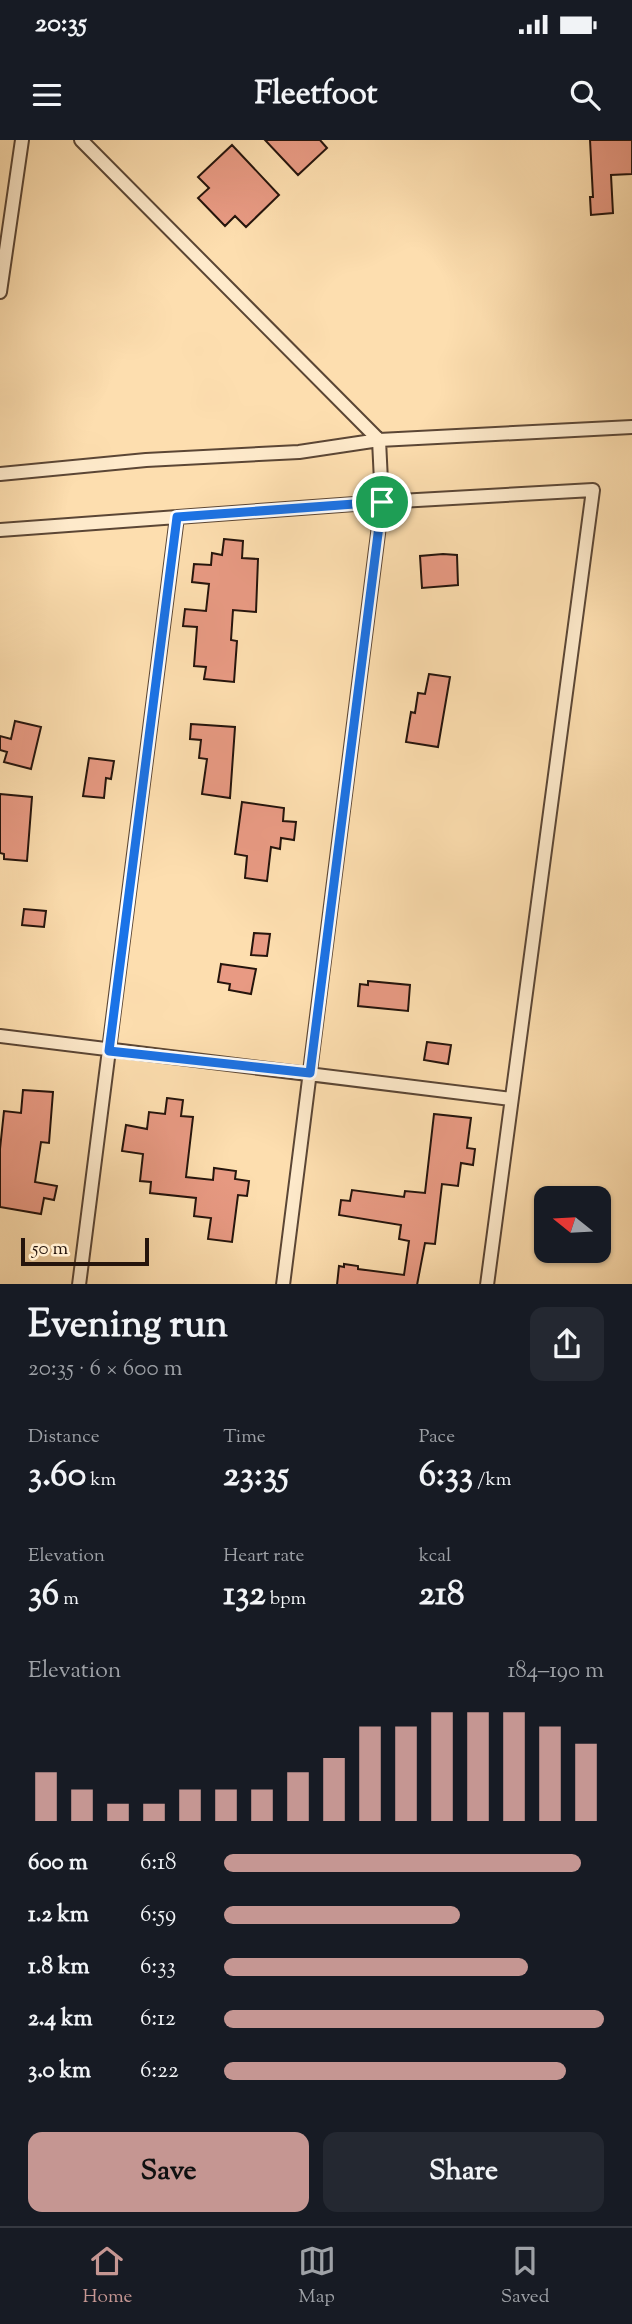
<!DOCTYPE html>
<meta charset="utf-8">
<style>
:root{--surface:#171b24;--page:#242831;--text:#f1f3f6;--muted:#9ea1a6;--line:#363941;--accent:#c59692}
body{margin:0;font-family:"Sorts Mill Goudy",serif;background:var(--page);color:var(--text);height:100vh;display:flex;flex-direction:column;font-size:26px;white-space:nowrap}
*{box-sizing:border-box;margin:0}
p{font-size:23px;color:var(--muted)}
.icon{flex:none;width:38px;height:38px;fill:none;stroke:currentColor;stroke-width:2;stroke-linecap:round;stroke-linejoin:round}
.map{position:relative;height:1144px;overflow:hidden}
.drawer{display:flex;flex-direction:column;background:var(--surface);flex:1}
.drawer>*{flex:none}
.needle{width:46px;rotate:288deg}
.fabs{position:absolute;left:534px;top:1046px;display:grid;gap:14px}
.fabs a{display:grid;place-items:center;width:77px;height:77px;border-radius:14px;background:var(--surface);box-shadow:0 2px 5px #0004;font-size:35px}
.scale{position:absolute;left:21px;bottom:18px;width:128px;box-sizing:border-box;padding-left:7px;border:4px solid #25140c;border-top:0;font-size:19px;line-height:24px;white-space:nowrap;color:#25140c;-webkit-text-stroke:5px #feeacb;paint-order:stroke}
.pin{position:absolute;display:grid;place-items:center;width:60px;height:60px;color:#fff;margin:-30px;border:4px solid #fff;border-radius:50%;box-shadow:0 2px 7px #0007}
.round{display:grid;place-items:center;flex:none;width:74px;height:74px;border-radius:14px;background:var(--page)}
.overview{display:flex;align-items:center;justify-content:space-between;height:119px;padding:0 28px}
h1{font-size:38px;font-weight:800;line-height:52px}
.figures{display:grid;grid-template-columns:repeat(3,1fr);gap:10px;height:119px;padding:7px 28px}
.figures div{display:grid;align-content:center}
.figures b{font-size:35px;font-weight:800}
.figures small{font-size:19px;font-weight:400}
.figures p{font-size:19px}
.chart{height:196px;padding:14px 28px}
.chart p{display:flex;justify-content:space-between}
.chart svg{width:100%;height:126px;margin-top:7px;stroke:var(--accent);stroke-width:6}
.primary-button{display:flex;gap:14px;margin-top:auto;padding:14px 28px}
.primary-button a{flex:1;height:80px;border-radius:14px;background:var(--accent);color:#111;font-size:28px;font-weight:800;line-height:80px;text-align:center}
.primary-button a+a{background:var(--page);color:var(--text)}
ul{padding:0 28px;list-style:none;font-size:23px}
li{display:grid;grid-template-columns:112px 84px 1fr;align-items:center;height:52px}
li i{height:18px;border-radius:9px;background:var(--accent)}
.status{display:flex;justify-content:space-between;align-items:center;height:49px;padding:0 35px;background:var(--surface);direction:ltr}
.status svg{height:19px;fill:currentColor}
header{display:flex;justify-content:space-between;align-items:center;height:91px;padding:0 28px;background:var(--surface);font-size:32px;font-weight:800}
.menu{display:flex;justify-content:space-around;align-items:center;height:98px;border-top:2px solid var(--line);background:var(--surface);font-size:19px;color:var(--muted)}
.menu a{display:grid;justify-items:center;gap:4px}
.menu .selected{color:var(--accent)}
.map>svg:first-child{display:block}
.building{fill:#e89a83;stroke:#25140c;stroke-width:2}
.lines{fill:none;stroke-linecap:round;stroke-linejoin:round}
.street-casing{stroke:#5b4635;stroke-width:16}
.street{stroke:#feeacb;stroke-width:12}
.route-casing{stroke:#fff;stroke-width:14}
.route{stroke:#1a73e8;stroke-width:9}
</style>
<div class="status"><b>20:35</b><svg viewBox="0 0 49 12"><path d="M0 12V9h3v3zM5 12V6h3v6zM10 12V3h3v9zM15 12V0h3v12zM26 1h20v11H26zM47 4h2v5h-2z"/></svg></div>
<header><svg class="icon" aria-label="menu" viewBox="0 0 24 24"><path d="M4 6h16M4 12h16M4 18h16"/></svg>Fleetfoot<svg class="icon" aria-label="search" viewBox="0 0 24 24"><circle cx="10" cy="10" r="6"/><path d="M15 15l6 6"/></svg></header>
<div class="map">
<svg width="632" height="1145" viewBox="0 0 632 1145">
<rect width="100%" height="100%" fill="#fddeaf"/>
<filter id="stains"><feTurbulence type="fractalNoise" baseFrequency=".00286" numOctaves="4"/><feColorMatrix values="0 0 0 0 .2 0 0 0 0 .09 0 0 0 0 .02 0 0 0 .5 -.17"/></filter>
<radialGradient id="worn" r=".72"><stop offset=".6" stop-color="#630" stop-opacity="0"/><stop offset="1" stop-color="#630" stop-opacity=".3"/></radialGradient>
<!-- building -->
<path class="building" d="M 265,0 L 320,0 L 327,8 L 298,35 Z
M 590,0 L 632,0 L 632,34 L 611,35 L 613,73 L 591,75 L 590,57 L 593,57 Z
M 232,5 L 279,55 L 246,87 L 235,76 L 225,86 L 198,58 L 209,48 L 198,37 Z
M 224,399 L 243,401 L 242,418 L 258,419 L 256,472 L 233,470 L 231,500 L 237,501 L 234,542 L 204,539 L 206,527 L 194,526 L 197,487 L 183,486 L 185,469 L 206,471 L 209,444 L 192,442 L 194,424 L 211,425 L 212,413 L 222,415 Z
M 443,414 L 457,415 L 458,445 L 422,448 L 420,416 Z
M 429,534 L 450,537 L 438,607 L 406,602 L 411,572 L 415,573 L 418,553 L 425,554 Z
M 15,581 L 41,587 L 31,629 L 4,622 L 7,612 L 0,610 L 0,596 L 11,599 Z
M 191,584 L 235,587 L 230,658 L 202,654 L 207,619 L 199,618 L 201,600 L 190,599 Z
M 89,618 L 114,621 L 111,639 L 106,638 L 104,658 L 83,656 Z
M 0,654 L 32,657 L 27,721 L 4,719 L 4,714 L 0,713 Z
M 242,662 L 284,668 L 283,681 L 296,682 L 294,700 L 281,698 L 280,709 L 271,707 L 267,741 L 245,738 L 247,716 L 235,714 Z
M 24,769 L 46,771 L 44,787 L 22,785 Z
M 254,793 L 270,794 L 267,816 L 251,815 Z
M 221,824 L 256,829 L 251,854 L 229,850 L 230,844 L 218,842 Z
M 368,841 L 410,845 L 408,871 L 358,866 L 360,844 L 368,845 Z
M 427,902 L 451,905 L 448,924 L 424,920 Z
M 23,950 L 53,952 L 49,1003 L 41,1002 L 35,1042 L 57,1046 L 54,1060 L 44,1058 L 41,1074 L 0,1067 L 0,1009 L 4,971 L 21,973 Z
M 167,958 L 183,960 L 181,976 L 193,977 L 186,1037 L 213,1040 L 214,1028 L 236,1031 L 235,1039 L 249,1041 L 247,1056 L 238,1055 L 232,1102 L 208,1099 L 211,1078 L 194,1076 L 196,1058 L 150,1053 L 151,1042 L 140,1041 L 143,1014 L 122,1011 L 126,985 L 147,989 L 149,972 L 165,974 Z
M 434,974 L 471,978 L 467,1008 L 475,1009 L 473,1025 L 461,1023 L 458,1046 L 442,1044 L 435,1104 L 425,1103 L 417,1145 L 337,1145 L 339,1126 L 344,1127 L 344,1124 L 358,1126 L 358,1129 L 404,1135 L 409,1101 L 399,1099 L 401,1085 L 339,1075 L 341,1060 L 350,1061 L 352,1050 L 404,1057 L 405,1051 L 425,1053 Z"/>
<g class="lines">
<!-- street casing -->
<g class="street-casing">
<path id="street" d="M 81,0 L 379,300 L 382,362 L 283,1145
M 0,152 L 22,0
M 0,334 L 146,320 L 299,312 L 379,300 L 632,287
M 0,390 L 382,362 L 593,350 L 487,1145
M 0,896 L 511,959
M 79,1145 L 177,377"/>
</g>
<!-- street -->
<use href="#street" class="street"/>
</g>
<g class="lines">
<!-- route casing -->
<g class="route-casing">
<path id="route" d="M 382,362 L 310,933 L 109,911 L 177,377 Z"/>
</g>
<!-- route -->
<use href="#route" class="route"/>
</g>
<rect width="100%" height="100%" filter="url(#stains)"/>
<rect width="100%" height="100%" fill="url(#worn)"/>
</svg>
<div class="fabs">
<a><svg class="needle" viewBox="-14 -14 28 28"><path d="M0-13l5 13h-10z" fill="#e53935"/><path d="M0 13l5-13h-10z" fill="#9ea1a6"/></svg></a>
</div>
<div class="scale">50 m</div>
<div class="pin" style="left:382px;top:362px;background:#1e9e55"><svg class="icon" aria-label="arrive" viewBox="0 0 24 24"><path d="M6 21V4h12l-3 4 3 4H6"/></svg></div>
</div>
<section class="drawer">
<div class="overview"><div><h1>Evening run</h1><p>20:35 · 6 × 600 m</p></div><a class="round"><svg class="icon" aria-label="share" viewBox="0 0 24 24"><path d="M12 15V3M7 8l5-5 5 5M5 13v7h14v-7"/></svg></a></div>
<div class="figures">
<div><p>Distance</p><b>3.60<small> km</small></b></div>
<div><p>Time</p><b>23:35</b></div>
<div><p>Pace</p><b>6:33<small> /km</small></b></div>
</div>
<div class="figures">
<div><p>Elevation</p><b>36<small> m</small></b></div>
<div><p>Heart rate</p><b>132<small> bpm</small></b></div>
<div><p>kcal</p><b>218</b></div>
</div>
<div class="chart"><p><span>Elevation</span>184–190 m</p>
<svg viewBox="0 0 160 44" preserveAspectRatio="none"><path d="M5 44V27M15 44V33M25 44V38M35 44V38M45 44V33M55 44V33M65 44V33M75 44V27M85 44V22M95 44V11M105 44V11M115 44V6M125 44V6M135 44V6M145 44V11M155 44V17"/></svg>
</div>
<ul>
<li><b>600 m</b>6:18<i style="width:94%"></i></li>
<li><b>1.2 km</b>6:59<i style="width:62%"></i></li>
<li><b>1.8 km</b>6:33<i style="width:80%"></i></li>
<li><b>2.4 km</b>6:12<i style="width:100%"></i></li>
<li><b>3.0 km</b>6:22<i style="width:90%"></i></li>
</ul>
<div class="primary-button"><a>Save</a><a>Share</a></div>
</section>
<nav class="menu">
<a class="selected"><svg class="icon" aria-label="home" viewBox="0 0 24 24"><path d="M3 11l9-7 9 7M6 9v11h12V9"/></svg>Home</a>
<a><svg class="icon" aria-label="map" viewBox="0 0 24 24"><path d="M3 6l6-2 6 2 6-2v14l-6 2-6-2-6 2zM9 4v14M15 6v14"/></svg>Map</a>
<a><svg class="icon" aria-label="saved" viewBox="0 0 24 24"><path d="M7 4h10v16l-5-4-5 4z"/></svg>Saved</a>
</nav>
